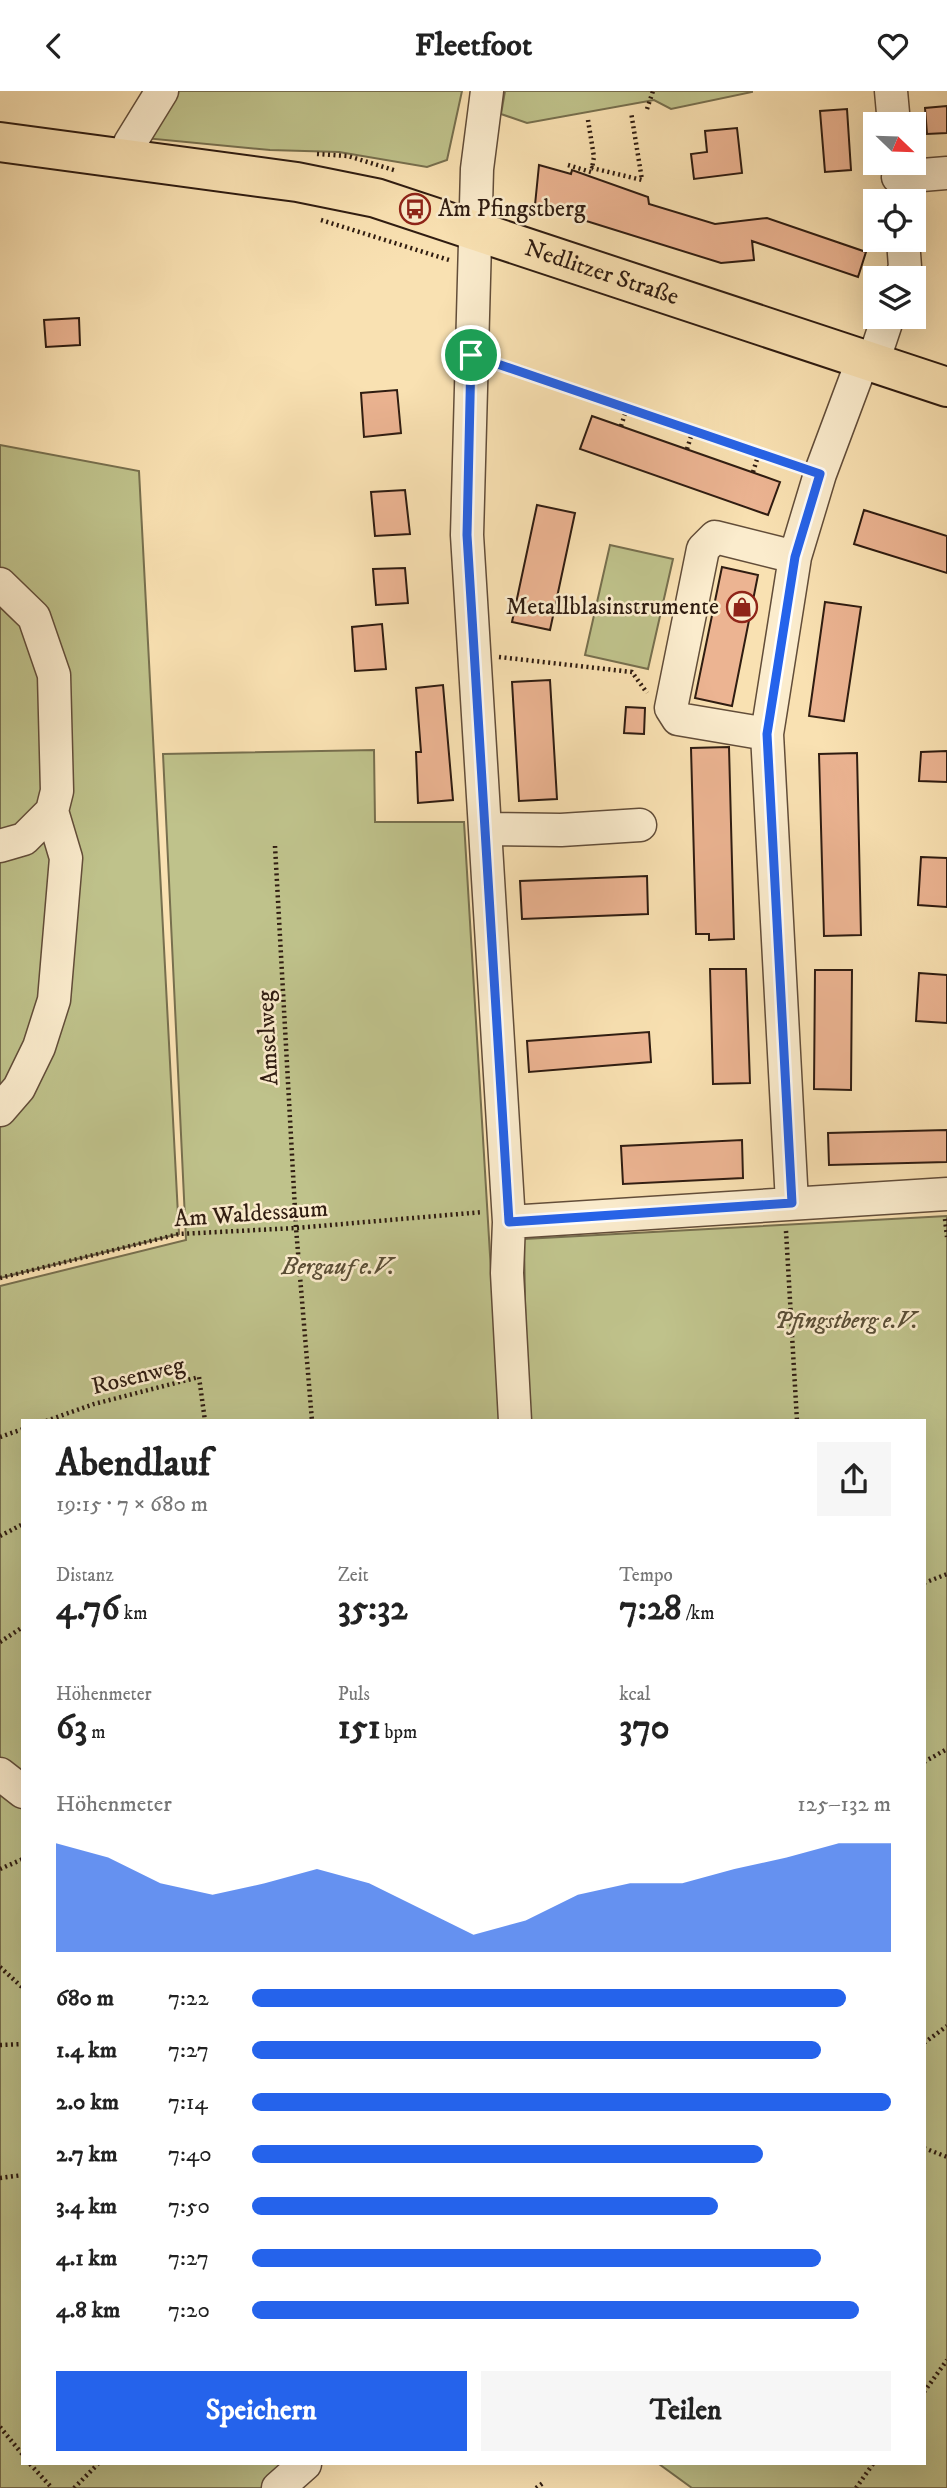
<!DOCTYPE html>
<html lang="de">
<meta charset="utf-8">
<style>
:root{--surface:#fff;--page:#f6f6f6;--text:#222;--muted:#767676;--accent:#2563eb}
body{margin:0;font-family:"IM FELL DW Pica",serif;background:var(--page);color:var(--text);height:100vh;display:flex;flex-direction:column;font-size:26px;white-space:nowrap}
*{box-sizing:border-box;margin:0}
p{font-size:23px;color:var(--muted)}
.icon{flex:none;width:38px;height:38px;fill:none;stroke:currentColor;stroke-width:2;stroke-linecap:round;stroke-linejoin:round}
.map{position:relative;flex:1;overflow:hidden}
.sheet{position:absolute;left:21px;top:1328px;width:905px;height:1046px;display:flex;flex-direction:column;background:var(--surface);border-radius:0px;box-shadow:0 7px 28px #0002}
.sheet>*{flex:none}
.needle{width:46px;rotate:113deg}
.fabs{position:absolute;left:863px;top:21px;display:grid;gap:14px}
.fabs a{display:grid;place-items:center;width:63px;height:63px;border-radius:0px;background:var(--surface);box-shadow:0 7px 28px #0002;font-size:35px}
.pin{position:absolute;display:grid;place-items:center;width:60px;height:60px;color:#fff;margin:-30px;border:4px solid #fff;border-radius:50%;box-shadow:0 2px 7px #0007}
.round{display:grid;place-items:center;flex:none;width:74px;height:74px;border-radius:0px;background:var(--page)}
.overview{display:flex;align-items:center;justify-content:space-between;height:119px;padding:0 35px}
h1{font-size:38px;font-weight:700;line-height:52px}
.stats{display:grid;grid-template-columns:repeat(3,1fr);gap:10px;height:119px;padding:7px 35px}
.stats div{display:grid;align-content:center}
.stats b{font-size:35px;font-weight:700}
.stats small{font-size:19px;font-weight:400}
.stats p{font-size:19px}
.chart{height:196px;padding:14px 35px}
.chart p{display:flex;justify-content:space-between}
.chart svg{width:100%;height:126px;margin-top:7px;fill:var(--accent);opacity:.7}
.cta{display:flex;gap:14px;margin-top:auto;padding:14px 35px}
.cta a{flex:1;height:80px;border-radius:0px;background:var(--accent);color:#fff;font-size:28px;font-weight:700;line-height:80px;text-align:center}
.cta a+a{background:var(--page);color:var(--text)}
ul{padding:0 35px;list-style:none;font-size:23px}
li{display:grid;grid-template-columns:112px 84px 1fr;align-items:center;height:52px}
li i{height:18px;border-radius:9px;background:var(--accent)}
header{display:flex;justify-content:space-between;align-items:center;height:91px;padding:0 35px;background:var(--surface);font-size:32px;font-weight:700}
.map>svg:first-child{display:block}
.green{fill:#bfc28b;stroke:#776f4e;stroke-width:2}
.building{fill:#ecb492;stroke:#2f1c11;stroke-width:2}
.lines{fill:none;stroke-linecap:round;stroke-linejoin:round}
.minor-casing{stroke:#624d39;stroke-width:35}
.major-casing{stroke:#2f1c11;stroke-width:42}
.path{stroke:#2f1c11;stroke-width:4.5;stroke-dasharray:2 3.5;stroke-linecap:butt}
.minor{stroke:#fbeccd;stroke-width:32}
.major{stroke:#f9e1b2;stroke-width:38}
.route-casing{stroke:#fff;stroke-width:14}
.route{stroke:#2563eb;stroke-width:9}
.labels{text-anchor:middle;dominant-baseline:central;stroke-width:5;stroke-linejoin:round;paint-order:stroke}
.poi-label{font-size:24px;fill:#2f1c11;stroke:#fbeccd;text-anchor:start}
.street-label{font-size:24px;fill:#2f1c11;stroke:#fbeccd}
.park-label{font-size:24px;font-style:italic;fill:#5a4e36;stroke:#fbeccd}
</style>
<header><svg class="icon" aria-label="back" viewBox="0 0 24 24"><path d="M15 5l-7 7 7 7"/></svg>Fleetfoot<svg class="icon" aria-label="heart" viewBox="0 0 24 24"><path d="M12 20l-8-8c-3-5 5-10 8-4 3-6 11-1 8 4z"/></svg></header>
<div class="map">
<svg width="947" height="2397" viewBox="0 0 947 2397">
<rect width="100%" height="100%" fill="#f9e1b2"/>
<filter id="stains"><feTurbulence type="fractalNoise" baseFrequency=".00286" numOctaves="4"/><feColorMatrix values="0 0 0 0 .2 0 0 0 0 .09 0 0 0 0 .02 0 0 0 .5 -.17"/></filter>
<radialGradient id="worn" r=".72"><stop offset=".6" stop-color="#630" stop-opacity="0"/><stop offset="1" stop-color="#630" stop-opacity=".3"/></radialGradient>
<!-- green -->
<path class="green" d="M 162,0 L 462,0 L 447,69 L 427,76 L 339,61 L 270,59 L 134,46 Z
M 505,0 L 752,0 L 752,1 L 671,18 L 654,9 L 527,32 L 501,23 Z
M 0,354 L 139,380 L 179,1143 L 0,1187 Z
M 610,454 L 673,468 L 648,578 L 585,564 Z
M 374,659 L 375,731 L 464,731 L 500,1330 L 23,1330 L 23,1692 L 0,1675 L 0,1195 L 186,1149 L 163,663 Z
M 947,1125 L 947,2397 L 692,2397 L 659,2373 L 924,2373 L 924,1330 L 527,1330 L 524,1148 Z
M 0,1691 L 23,1709 L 23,2373 L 294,2373 L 266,2397 L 0,2397 Z"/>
<!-- building -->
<path class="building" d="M 947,15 L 947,42 L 927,43 L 925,17 Z
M 847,18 L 851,79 L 825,81 L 820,20 Z
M 737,37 L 742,82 L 694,88 L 691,63 L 707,61 L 705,40 Z
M 539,74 L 571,83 L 572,79 L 648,106 L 649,113 L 715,133 L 767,127 L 866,161 L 858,186 L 752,150 L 754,169 L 721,172 L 535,114 Z
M 79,227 L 80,254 L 46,256 L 44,229 Z
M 397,299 L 401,342 L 364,346 L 361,302 Z
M 592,325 L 780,391 L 768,424 L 580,358 Z
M 405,399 L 410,443 L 375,445 L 371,401 Z
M 537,414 L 575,422 L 550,539 L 512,531 Z
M 864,419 L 947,445 L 947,482 L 854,453 Z
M 722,476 L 758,484 L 732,615 L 695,607 Z
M 405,477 L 408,512 L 376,514 L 373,478 Z
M 825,511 L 861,516 L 844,630 L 809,625 Z
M 382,533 L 386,578 L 355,580 L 352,536 Z
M 550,589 L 557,708 L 519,710 L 512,591 Z
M 443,594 L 453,709 L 418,712 L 416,661 L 421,661 L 416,597 Z
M 626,616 L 645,617 L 644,643 L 624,642 Z
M 729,656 L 734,848 L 709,849 L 709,843 L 696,843 L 691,657 Z
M 947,660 L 947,691 L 919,690 L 921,661 Z
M 857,662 L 861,844 L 824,845 L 819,663 Z
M 921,766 L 947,767 L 947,816 L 918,814 Z
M 647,785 L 648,823 L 522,828 L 520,790 Z
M 710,878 L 746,878 L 750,992 L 713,993 Z
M 815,879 L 852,879 L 851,999 L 814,998 Z
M 919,882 L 947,884 L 947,932 L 916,930 Z
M 649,941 L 651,971 L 529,981 L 527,950 Z
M 947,1039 L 947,1071 L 829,1074 L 828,1042 Z
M 742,1049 L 743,1087 L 623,1093 L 621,1055 Z"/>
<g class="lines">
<!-- minor casing -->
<g class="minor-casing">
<path id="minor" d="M 487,0 L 477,78 L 467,444 L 509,1131 L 507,1182 L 515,1330
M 891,0 L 894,33
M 126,66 L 130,52 L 162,0
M 898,86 L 947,82
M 901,187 L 905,176 L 903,149
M 873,271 L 888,226
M 0,493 L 34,526 L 54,584 L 57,700 L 52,720 L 24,748 L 0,755
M 767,643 L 678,628 L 671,617 L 703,458 L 715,446 L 795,466
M 486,738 L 561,739 L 640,734
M 0,1019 L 19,997 L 39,956 L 54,909 L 66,767 L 52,720
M 792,1112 L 767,643 L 795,466 L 820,383 L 863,268
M 509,1131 L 947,1103
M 0,1683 L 23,1701
M 278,2397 L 305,2373"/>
</g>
<!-- major casing -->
<g class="major-casing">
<g id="major">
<path id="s1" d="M 0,51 L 297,91 L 376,107 L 947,296"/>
</g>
</g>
<!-- path -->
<path class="path" d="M 647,18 L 653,0
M 588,29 L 594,66 L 592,77
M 317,63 L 348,65 L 397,80
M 568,74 L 591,81 L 592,77 L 642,89 L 631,21
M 321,129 L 449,169
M 496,272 L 796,375
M 621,335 L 627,317
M 687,358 L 693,339
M 753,381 L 759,362
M 499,566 L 632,581 L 647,602
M 275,755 L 296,1137 L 312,1330
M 945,1128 L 947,1146
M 786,1140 L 797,1330
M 0,1187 L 179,1143 L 296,1137 L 483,1121
M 46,1330 L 94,1313 L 199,1286 L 205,1330
M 0,1346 L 23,1338
M 0,1445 L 23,1433
M 924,1492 L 947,1483
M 0,1551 L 23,1536
M 924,1671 L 947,1658
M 0,1778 L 23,1768
M 0,1876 L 23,1897
M 924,1952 L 947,1935
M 0,1954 L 23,1953
M 924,2057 L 947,2066
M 0,2087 L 23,2084
M 924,2301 L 947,2269
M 0,2336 L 23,2364
M 30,2373 L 52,2397
M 691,2374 L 691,2373
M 74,2397 L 98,2373
M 536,2397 L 543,2392
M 856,2397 L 873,2373"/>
<!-- minor -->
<use href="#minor" class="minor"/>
<!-- major -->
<use href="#major" class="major"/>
</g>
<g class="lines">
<!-- route casing -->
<g class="route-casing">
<path id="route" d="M 471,264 L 820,383 L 795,466 L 767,643 L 792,1112 L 509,1131 L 467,444 Z"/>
</g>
<!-- route -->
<use href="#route" class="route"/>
</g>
<!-- icons -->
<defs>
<g id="bus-ring" transform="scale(1.575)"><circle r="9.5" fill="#fbeccd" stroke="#8f2418" stroke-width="1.5"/><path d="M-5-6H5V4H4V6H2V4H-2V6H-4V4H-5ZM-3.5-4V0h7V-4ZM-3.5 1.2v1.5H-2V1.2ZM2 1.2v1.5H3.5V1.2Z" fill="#8f2418"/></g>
<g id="shop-ring" transform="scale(1.575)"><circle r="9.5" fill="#fbeccd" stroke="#8f2418" stroke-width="1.5"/><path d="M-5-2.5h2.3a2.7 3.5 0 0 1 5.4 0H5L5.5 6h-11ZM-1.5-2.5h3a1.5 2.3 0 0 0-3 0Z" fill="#8f2418"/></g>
</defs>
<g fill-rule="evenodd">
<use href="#bus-ring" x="415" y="118"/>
<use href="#shop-ring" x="742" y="516"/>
</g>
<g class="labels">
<!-- poi labels -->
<g class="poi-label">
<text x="438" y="118">Am Pfingstberg</text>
<text x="719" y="516" text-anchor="end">Metallblasinstrumente</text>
</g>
<!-- street labels -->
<g class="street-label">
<text stroke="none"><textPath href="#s1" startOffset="618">Nedlitzer Straße</textPath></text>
<text transform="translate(268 947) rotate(-93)">Amselweg</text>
<text transform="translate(251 1123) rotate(-4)">Am Waldessaum</text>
<text transform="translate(138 1285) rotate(-14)">Rosenweg</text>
</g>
<!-- park labels -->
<g class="park-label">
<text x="338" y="1176">Bergauf e.V.</text>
<text x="846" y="1230">Pfingstberg e.V.</text>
</g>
</g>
<rect width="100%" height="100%" filter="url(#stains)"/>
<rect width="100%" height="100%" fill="url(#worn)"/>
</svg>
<div class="fabs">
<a><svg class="needle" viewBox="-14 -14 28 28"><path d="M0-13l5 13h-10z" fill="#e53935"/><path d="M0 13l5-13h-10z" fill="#767676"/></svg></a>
<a><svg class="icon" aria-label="locate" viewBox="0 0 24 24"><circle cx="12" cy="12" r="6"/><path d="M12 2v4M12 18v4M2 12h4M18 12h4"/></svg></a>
<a><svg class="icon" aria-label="layers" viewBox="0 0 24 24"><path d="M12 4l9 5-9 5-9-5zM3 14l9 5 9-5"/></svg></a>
</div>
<div class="pin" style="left:471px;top:264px;background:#1e9e55"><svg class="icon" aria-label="arrive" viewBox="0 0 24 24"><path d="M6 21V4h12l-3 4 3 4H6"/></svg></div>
<section class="sheet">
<div class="overview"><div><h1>Abendlauf</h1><p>19:15 · 7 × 680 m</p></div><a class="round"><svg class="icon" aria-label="share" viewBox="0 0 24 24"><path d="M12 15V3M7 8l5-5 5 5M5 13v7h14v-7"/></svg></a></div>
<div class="stats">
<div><p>Distanz</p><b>4.76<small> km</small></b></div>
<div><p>Zeit</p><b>35:32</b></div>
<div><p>Tempo</p><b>7:28<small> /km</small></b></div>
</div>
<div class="stats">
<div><p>Höhenmeter</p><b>63<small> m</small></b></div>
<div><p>Puls</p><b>151<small> bpm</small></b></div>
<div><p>kcal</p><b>370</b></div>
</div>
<div class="chart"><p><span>Höhenmeter</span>125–132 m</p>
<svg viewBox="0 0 160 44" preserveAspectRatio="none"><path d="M0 44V6L10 11L20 20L30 24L40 20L50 15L60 20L70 29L80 38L90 33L100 24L110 20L120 20L130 15L140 11L150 6L160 6V44z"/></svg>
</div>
<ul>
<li><b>680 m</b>7:22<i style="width:93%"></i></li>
<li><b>1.4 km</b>7:27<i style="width:89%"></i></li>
<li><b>2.0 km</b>7:14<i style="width:100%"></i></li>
<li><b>2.7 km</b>7:40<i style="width:80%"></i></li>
<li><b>3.4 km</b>7:50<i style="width:73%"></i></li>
<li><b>4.1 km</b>7:27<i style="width:89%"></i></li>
<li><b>4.8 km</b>7:20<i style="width:95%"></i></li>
</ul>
<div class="cta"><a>Speichern</a><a>Teilen</a></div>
</section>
</div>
